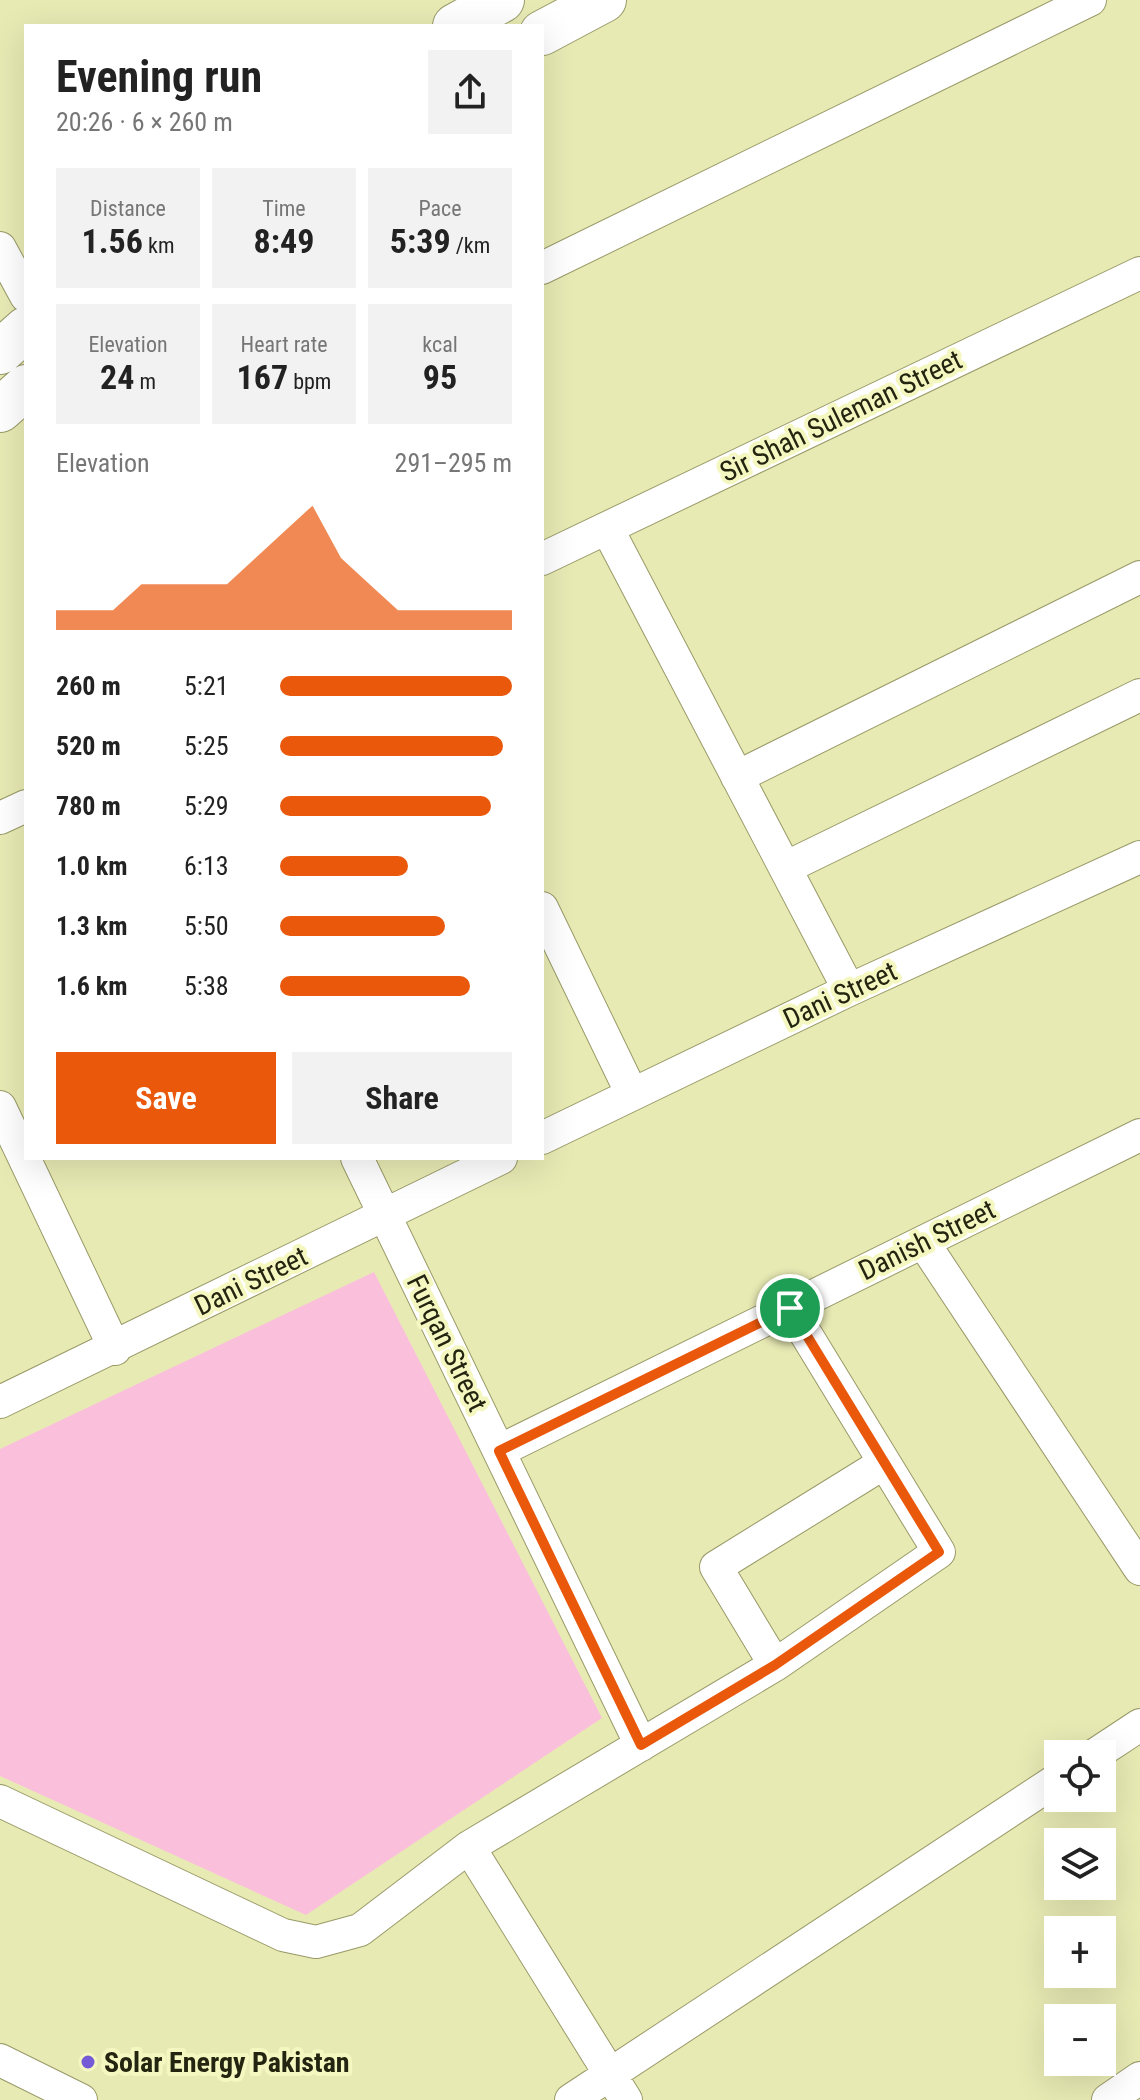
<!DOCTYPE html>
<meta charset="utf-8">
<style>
:root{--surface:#fff;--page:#f2f2f2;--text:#222;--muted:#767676;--accent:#ea580c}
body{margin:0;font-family:"Roboto Condensed",sans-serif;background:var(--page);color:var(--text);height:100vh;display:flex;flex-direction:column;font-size:30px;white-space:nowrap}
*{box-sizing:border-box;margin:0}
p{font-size:26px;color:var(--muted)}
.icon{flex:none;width:44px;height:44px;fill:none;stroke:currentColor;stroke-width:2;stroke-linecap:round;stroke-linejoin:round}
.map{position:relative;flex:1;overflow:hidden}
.side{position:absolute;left:24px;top:24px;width:520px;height:1136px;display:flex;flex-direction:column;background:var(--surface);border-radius:0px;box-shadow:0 8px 32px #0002}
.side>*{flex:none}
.controls{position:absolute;left:1044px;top:1740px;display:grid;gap:16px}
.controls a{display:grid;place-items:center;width:72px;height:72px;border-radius:0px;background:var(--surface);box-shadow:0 8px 32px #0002;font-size:40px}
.pin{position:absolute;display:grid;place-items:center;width:68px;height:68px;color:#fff;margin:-34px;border:4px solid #fff;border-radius:50%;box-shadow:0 2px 8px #0007}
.round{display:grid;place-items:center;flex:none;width:84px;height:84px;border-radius:0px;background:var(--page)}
.overview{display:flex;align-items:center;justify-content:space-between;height:136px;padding:0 32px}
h1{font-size:44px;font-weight:700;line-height:60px}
.stats{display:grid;grid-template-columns:repeat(3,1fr);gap:12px;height:136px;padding:8px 32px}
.stats div{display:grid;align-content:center;border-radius:0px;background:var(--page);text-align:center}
.stats b{font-size:34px;font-weight:700}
.stats small{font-size:22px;font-weight:400}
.stats p{font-size:22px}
.chart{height:224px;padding:16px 32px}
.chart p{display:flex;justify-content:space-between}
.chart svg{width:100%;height:144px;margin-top:8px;fill:var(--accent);opacity:.7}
.cta{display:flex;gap:16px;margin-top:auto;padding:16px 32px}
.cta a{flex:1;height:92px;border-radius:0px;background:var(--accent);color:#fff;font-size:32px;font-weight:700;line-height:92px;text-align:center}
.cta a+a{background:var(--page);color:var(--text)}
ul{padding:0 32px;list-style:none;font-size:26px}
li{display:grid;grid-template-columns:128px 96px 1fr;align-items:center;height:60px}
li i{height:20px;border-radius:10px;background:var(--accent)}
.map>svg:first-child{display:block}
.pitch{fill:#fac0db}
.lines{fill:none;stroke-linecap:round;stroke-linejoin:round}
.street-casing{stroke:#999a68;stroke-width:34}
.secondary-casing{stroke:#999a68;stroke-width:46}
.street{stroke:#fff;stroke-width:32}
.secondary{stroke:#fff;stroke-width:44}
.route-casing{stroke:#fff;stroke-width:16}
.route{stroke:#ea580c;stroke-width:10}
.poi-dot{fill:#755bd5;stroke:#f5f7c1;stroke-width:3}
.labels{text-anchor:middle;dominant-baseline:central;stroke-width:8;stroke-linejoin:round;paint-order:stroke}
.street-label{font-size:28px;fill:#242510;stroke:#f5f7c1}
.poi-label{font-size:28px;font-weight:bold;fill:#242510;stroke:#f5f7c1;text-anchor:start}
</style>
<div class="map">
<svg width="1140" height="2100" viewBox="0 0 1140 2100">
<rect width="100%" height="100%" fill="#e8eab4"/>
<!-- pitch -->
<path class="pitch" d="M 374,1272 L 602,1718 L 306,1915 L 0,1776 L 0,1449 Z"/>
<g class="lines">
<!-- street casing -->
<g class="street-casing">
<path id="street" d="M 0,248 L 26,296
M 542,268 L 1090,0
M 607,528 L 849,990
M 542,559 L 1140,273
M 737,777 L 1140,577
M 0,818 L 26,806
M 785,868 L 1140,695
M 542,908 L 632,1094
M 0,1107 L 115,1349
M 542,1138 L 849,990 L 1140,857
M 357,1158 L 641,1745
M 923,1242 L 1140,1569
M 0,1402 L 501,1158
M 499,1451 L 1140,1135
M 775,1665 L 716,1567 L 884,1463
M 1096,1754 L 1140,1725
M 0,1801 L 283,1935 L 316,1942 L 360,1930 L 469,1847 L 775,1665 L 939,1552 L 790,1308
M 469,1847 L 626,2100
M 0,2060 L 81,2100
M 571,2100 L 1058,1779
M 1108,2100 L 1140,2078"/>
</g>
<!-- secondary casing -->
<g class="secondary-casing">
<path id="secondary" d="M 455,26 L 502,0
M 542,33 L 604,0
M 0,352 L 26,329
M 0,410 L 26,387"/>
</g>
<!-- street -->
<use href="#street" class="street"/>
<!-- secondary -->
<use href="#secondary" class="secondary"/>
</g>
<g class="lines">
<!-- route casing -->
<g class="route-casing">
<path id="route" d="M 790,1308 L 939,1552 L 775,1665 L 641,1745 L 499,1451 Z"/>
</g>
<!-- route -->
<use href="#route" class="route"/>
</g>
<!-- markers -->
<circle class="poi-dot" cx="88" cy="2062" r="8"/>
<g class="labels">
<!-- street labels -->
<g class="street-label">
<text transform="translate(841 416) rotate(-26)">Sir Shah Suleman Street</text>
<text transform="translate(840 995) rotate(-25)">Dani Street</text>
<text transform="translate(927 1240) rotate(-26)">Danish Street</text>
<text transform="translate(251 1281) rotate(-26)">Dani Street</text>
<text transform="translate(447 1343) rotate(64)">Furqan Street</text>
</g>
<!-- poi labels -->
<g class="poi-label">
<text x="104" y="2062">Solar Energy Pakistan</text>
</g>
</g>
</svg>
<div class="controls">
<a><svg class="icon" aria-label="locate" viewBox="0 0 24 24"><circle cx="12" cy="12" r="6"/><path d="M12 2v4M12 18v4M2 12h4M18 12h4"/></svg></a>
<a><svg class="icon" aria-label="layers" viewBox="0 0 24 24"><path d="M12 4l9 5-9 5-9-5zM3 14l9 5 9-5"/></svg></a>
<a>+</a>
<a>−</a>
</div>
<div class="pin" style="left:790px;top:1308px;background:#1e9e55"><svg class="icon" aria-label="arrive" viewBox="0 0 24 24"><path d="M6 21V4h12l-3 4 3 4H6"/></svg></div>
<section class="side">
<div class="overview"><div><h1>Evening run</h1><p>20:26 · 6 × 260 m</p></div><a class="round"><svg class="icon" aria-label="share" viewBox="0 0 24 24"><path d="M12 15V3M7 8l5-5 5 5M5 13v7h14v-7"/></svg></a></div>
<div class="stats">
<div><p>Distance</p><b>1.56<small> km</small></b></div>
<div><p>Time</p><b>8:49</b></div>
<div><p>Pace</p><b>5:39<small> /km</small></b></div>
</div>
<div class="stats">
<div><p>Elevation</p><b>24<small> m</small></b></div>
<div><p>Heart rate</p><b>167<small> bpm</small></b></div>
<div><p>kcal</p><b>95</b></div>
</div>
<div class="chart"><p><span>Elevation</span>291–295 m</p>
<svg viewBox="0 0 160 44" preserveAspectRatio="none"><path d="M0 44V38L10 38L20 38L30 30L40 30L50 30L60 30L70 22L80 14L90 6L100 22L110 30L120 38L130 38L140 38L150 38L160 38V44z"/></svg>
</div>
<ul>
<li><b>260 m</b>5:21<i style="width:100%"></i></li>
<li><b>520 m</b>5:25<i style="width:96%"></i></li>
<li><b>780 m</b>5:29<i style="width:91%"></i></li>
<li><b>1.0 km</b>6:13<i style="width:55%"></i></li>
<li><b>1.3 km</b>5:50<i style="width:71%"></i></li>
<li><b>1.6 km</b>5:38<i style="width:82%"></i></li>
</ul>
<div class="cta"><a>Save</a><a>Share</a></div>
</section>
</div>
